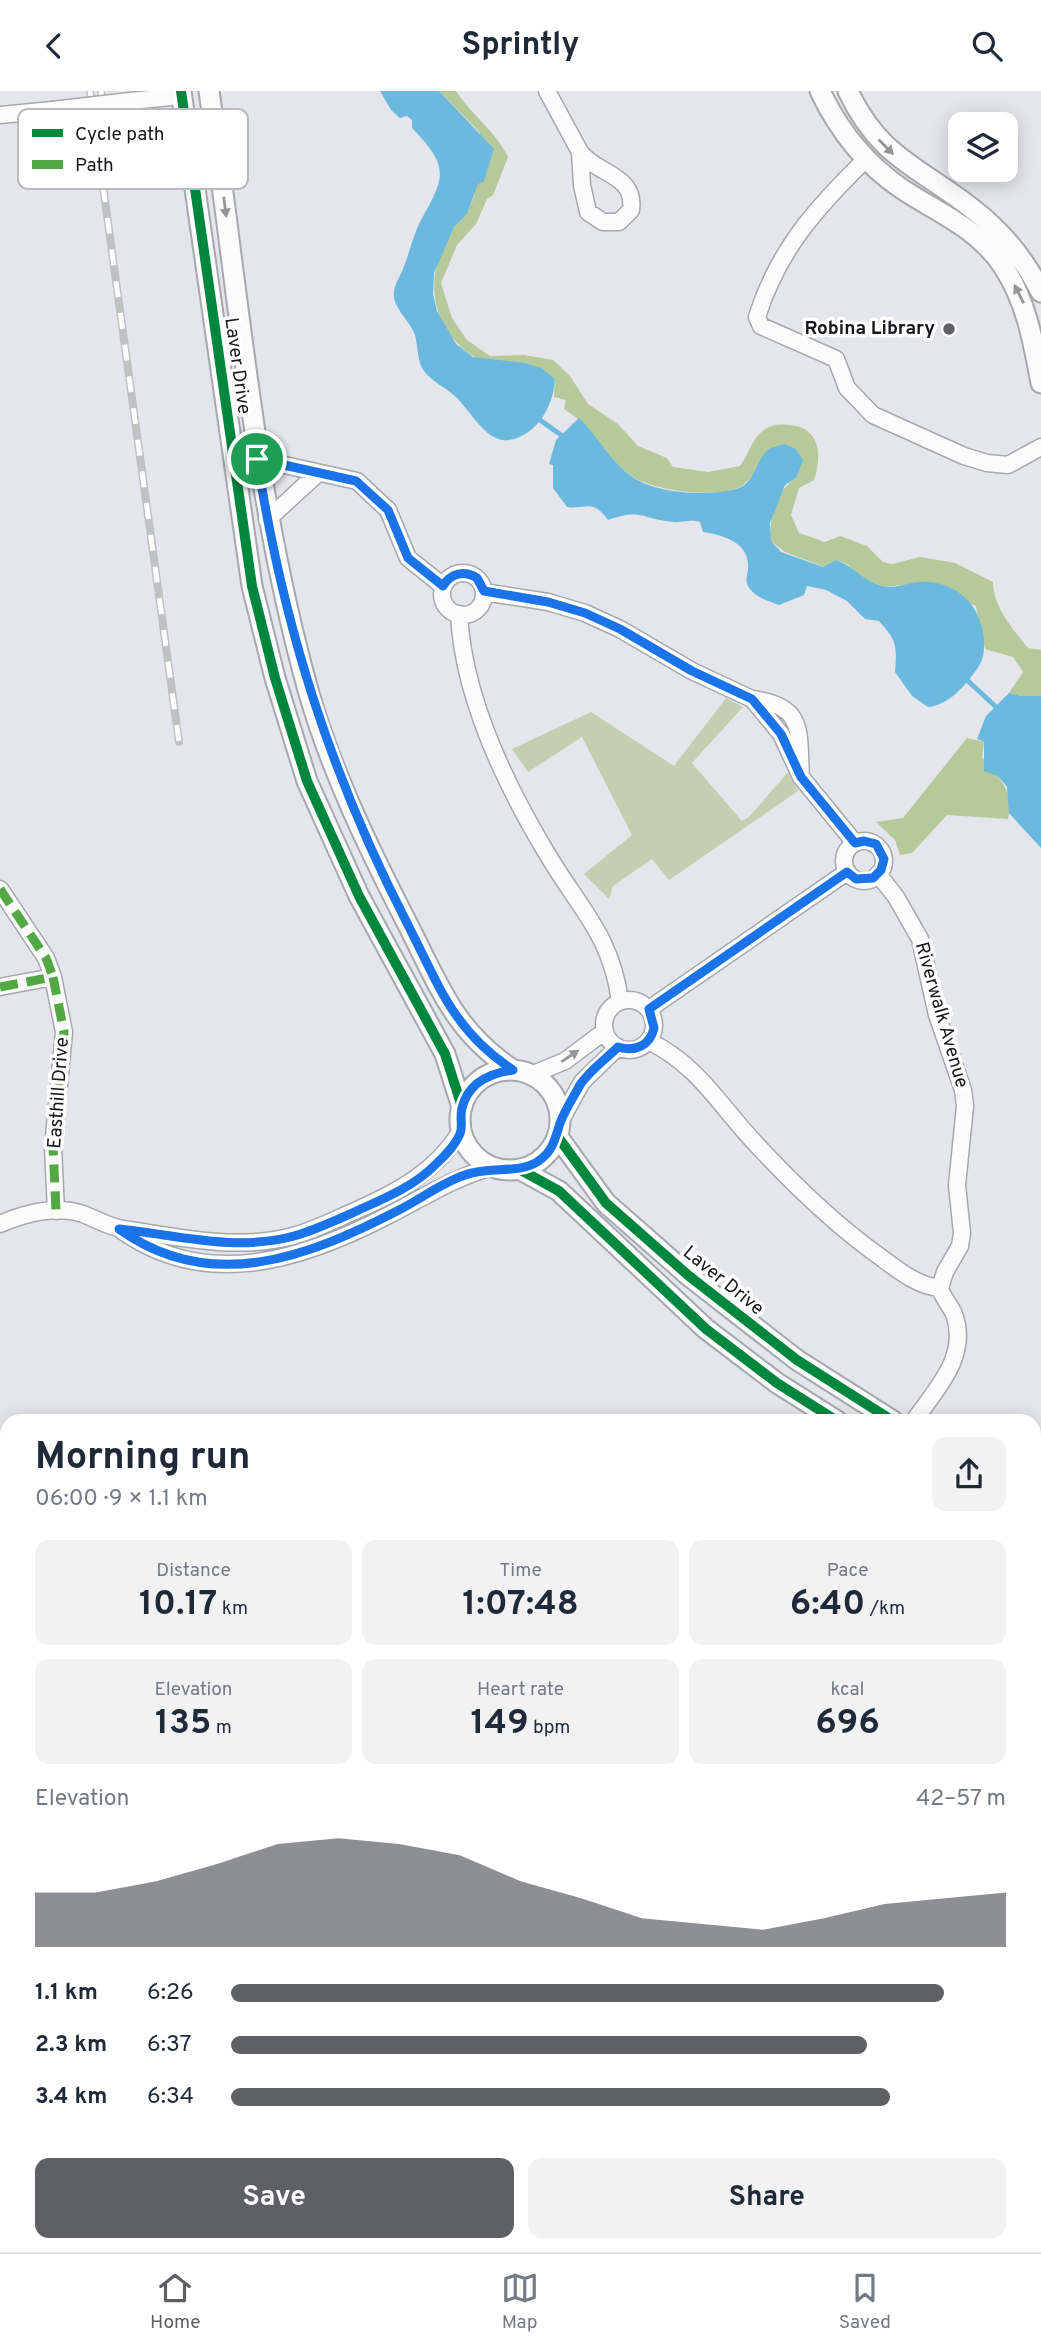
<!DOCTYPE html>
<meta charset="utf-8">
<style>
:root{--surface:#fff;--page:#f2f2f3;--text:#1f2937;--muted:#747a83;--line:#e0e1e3;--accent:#5f6064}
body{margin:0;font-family:Overpass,sans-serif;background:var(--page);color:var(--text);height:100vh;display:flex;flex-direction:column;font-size:26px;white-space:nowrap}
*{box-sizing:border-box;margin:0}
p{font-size:23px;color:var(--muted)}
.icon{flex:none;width:38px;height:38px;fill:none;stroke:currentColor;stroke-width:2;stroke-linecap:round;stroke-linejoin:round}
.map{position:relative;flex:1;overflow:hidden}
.side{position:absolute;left:0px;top:1323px;width:1041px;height:838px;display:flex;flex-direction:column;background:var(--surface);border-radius:21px 21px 0 0;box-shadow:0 4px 18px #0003}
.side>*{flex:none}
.controls{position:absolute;left:948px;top:21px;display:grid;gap:14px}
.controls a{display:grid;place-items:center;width:70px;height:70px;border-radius:14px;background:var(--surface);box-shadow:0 4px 18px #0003;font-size:35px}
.pin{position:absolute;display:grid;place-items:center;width:60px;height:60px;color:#fff;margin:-30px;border:4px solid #fff;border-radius:50%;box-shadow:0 2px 7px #0007}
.round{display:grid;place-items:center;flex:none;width:74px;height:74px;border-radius:14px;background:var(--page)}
.overview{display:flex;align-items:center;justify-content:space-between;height:119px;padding:0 35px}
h1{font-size:38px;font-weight:700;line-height:52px}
.metrics{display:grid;grid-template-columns:repeat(3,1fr);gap:10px;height:119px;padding:7px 35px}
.metrics div{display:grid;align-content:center;border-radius:14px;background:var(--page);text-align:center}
.metrics b{font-size:35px;font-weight:700}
.metrics small{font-size:19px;font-weight:400}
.metrics p{font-size:19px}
.chart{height:196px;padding:14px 35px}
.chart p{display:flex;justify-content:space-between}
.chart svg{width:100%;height:126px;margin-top:7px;fill:var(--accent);opacity:.7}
.cta{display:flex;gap:14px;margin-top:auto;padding:14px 35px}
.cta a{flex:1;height:80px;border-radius:14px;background:var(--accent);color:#fff;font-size:28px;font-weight:700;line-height:80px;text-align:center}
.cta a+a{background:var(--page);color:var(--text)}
ul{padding:0 35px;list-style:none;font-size:23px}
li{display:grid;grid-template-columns:112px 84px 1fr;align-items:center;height:52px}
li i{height:18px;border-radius:9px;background:var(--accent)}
header{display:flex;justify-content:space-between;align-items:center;height:91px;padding:0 35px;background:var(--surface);font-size:32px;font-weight:700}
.tabs{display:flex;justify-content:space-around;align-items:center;height:98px;border-top:2px solid var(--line);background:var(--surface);font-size:19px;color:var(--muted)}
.tabs a{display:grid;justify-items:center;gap:4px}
.tabs .active{color:var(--accent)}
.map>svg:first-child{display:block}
.green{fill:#c2cfb1}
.forest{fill:#b6c99a}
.water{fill:#6cb9df}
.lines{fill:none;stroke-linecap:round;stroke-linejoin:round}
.stream{stroke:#6cb9df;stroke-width:5}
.minor-casing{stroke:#a6a8ab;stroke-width:19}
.tertiary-casing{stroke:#a6a8ab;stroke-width:23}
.primary-casing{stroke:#a6a8ab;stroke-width:28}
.motorway-casing{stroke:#a6a8ab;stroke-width:32}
.minor{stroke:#fbfbfc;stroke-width:16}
.tertiary{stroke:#fbfbfc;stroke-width:19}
.primary{stroke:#fbfbfc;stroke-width:24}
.motorway{stroke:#fbfbfc;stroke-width:28}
.rail-casing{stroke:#c0c1c2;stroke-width:8}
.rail{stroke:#fff;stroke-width:5;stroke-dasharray:16;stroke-linecap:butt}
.minor-bridge-casing{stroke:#a6a8ab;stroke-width:19;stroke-linecap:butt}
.minor-bridge{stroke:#fbfbfc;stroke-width:16}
.quiet{stroke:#52a943;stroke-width:9;stroke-dasharray:18 9;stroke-linecap:butt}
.cycleway-casing{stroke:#fff;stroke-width:15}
.cycleway{stroke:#00873e;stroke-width:10}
.oneway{fill:#949597}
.route-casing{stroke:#fff;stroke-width:14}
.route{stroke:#1a73e8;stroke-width:9}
.poi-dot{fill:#5f6064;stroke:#fff;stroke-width:2.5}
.labels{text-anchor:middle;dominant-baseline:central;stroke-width:7;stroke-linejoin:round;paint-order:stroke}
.poi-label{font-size:19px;font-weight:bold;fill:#17181b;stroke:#fff;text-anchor:end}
.street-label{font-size:19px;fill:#17181b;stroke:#fff}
.key{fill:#fff;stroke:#b9babb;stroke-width:2}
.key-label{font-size:19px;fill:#17181b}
</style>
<header><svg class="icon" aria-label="back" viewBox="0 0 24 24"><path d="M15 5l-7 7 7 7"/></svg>Sprintly<svg class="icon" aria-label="search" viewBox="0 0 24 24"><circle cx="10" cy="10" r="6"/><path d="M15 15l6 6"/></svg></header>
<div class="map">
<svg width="1041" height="2161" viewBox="0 0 1041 2161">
<rect width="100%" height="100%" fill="#e4e6eb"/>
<!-- green -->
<path class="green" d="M 726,607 L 743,616 L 692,672 L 742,730 L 749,726 L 788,681 L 798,700 L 669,789 L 652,768 L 613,795 L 609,808 L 584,783 L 632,744 L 582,646 L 528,681 L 512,658 L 591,621 L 674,675 Z
M 0,1592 L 7,1594 L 7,2097 L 0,2095 Z"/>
<!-- forest -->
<path class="forest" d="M 439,0 L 456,0 C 474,27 494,38 508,66 L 493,104 L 487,108 L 476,133 L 457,154 L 441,192 L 452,227 L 467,249 L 490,265 L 524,264 L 553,269 L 570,285 L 588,313 L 618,333 L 638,355 L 667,367 L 673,376 L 708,381 L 740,375 C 749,363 752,347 764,339 C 772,333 781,333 791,334 C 821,338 822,365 814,389 L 799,397 L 791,424 L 799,442 L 825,451 L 840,445 L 867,455 L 883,471 L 892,473 L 920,466 L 955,472 L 993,491 C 993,516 1013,538 1028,557 L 1041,559 L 1041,605 L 1021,605 L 1009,602 L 1023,581 L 1013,566 L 985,558 L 976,515 L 901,494 L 885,496 L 865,489 L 847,473 L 836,469 L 824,476 L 785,461 L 771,450 C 768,429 777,398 796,387 L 768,359 C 760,371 755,385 743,394 C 723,409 654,400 633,386 C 605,367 595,337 564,318 L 566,309 L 554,306 L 555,288 C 523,262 491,279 470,263 C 427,232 424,178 454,136 C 458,130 465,127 468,120 C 481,95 479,69 480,42 Z
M 967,647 L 984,651 L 982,666 C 999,687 1015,700 1008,728 L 947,724 L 912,762 L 900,764 L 895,749 L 876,731 L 903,727 Z"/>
<!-- water -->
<path class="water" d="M 380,0 L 439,0 L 494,58 L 484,90 L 478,93 L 467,123 L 454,136 L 434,182 L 433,203 L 437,220 L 456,253 L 473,266 L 525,272 L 541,277 L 555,288 C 554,306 546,327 531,339 C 493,367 480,331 457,307 C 447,297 432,291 424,280 C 417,271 418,255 415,244 C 411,233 401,224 396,213 C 390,199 398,190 403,178 C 409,163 412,148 419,133 C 444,87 452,78 412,37 L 412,29 L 407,25 L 400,27 L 391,19 Z
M 579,327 C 598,345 611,372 634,387 C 658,403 712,406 739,397 C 756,390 756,368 768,359 C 772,356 779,355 784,353 L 796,358 L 803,369 L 796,387 L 785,394 L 770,432 L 771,450 L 781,461 L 823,476 L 836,469 C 854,475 863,490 882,495 C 894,498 907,492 919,491 C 950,489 976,508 982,537 C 985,551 986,566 977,578 C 965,595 949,614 928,616 L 912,605 L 895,581 C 897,555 897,550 879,530 L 865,528 L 847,510 L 826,499 L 807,495 L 804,504 L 779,514 C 769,510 757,507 750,498 C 743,489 749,483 748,473 C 747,450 721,444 703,441 L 700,431 C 689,428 683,432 673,431 C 641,428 642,417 608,429 C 592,407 587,419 567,416 L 553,397 L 553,374 L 549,373 L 556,349 Z
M 1009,602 L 1021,605 L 1041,605 L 1041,757 L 1009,722 L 1007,696 L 998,685 L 984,680 L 984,651 L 977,648 L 986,625 Z
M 1041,1909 L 1041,2161 L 1029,2161 L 1020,2154 L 1034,2154 L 1034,1910 Z"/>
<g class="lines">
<!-- stream -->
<path class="stream" d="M 540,329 L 561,344
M 967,589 L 995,615"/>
<!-- minor casing -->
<g class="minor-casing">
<path id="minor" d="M 547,0 L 580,61
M 130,10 L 181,5
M 0,24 L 52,19
M 580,61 C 597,84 636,83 631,119 L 619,131 L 603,131 L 588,121 L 582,94 Z
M 865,69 C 816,117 778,159 757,226 L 761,235 L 836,268 L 847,297 L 873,324 L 964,365 L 987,372 L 1008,374 L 1041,356
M 257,368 L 357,390 L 388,419 L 408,467 L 443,495
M 267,429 L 316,384
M442 503a21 21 0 1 1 42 0a21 21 0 1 1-42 0Z
M 484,501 L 548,511 L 585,522 L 620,538 L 692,580 L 752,608
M 459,523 C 463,605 504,691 546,761 C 578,816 611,843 620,910
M 801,686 C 798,640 806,615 752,608 L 781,643 L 801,686 L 855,752
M844 770a20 20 0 1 1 40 0a20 20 0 1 1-40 0Z
M 878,783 L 896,806 L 920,848 L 937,924 L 963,999 L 965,1015 L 957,1094 L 962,1142 L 960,1155 L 945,1181 L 940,1197
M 0,798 L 46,867 L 53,886
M 0,896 L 53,886 L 64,941 L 53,1056 L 56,1120
M604 934a25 25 0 1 1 50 0a25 25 0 1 1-50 0Z
M 649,918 L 847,781
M 649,950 C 700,976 718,1013 756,1053 C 794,1094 834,1133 879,1165 C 898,1179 917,1195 940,1197 C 943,1208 952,1216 955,1226 C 968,1267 935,1299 914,1330
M 531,984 L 565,970 L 605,940
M 560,1031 L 582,991 L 618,956
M 0,1133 C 26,1122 55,1114 83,1123 C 96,1128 109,1136 123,1138 C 179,1146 236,1160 293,1145 C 315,1139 336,1128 357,1119 C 400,1100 436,1080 461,1040
M 121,1139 C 206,1200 302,1169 387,1125 C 423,1107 454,1086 493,1076"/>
</g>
<!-- tertiary casing -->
<g class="tertiary-casing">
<path id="tertiary" d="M 181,0 L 252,495 L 275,587 L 307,690 L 359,805 L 445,963 L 462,1016
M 209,0 C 239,202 253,401 308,599 C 331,680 369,758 407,832 C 439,894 453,939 513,979
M 820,0 C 839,40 865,73 902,98 C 938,122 978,137 1003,175 C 1027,212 1033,250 1041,292
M 848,0 C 880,68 920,76 974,119 C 1002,141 1025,169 1041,201
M460 1029a50 50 0 1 1 100 0a50 50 0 1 1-100 0Z
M 558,1046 L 606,1112 L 689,1185 L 797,1269 L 893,1330
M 519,1078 L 559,1100 L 706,1238 L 777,1292 L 837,1330
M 1034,1400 L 1041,1403
M 1034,1431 L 1041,1434"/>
</g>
<!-- primary casing -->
<g class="primary-casing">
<path id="primary" d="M 1034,1743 L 1041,1738
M 1034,1781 L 1041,1777
M 577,2161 L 579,2154
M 616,2161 L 618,2154"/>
</g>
<!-- motorway casing -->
<g class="motorway-casing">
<path id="motorway" d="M 0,2126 L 7,2127
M 778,2154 L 781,2161"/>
</g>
<!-- minor -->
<use href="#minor" class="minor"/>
<!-- tertiary -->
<use href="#tertiary" class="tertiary"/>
<!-- primary -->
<use href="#primary" class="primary"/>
<!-- motorway -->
<use href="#motorway" class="motorway"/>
<!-- rail casing -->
<g class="rail-casing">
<path id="rail" d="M 90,0 L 179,651
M 101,0 L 106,42
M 956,2154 L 964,2161
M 972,2154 L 979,2161"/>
</g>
<!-- rail -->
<use href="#rail" class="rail"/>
<!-- minor-bridge casing -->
<g class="minor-bridge-casing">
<path id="minor-bridge" d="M 52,19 L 130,10"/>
</g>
<!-- minor-bridge -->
<use href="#minor-bridge" class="minor-bridge"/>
<!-- quiet -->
<path class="quiet" d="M 0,798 L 46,867 L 53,886
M 0,896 L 53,886 L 64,941 L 53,1056 L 56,1120"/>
<!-- cycleway casing -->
<g class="cycleway-casing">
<path id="cycleway" d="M 181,0 L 252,495 L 275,587 L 307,690 L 359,805 L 445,963 L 462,1016
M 558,1046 L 606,1112 L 689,1185 L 797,1269 L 893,1330
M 519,1078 L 559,1100 L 706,1238 L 777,1292 L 837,1330"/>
</g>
<!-- cycleway -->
<use href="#cycleway" class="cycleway"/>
</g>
<!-- one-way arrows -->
<defs><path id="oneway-solid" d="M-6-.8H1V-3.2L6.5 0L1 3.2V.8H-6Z" transform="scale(1.75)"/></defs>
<g class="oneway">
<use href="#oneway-solid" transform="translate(886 56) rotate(45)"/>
<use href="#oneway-solid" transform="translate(225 116) rotate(83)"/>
<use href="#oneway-solid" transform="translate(1019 203) rotate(-117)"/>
<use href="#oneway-solid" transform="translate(570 965) rotate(-34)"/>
</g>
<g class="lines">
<!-- route casing -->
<g class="route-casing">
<path id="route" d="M 257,368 L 356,390 L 388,419 L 408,467 L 443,495 C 451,482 464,479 477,487 L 484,500 L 548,511 L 585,522 L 620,538 L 692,580 L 752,608 L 781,643 L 801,686 L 855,752 L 864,750 L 876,753 L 884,768 L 881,779 L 873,787 L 856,788 L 847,781 L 649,918 L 654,937 C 650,955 635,961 618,956 C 606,968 589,980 580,994 C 574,1005 565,1019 560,1032 C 555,1048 553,1061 537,1071 C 518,1083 488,1075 465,1084 C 441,1092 421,1108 399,1119 C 308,1166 211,1204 119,1138 C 178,1144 235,1161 294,1145 C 318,1138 341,1127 363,1117 C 388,1106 417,1093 436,1073 C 445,1065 459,1050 461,1039 C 462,1032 460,1025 462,1017 C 468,992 490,982 513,979 C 454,940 440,897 409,836 C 330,683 284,538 257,368 Z"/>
</g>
<!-- route -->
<use href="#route" class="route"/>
</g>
<!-- markers -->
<circle class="poi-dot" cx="949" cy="238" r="7"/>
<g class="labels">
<!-- poi labels -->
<g class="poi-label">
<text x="935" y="238">Robina Library</text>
</g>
<!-- street labels -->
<g class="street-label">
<text transform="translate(237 275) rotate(82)">Laver Drive</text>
<text transform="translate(941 924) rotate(74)">Riverwalk Avenue</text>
<text transform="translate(59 1002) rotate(-86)">Easthill Drive</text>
<text transform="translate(723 1190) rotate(39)">Laver Drive</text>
</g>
</g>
<!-- legend -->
<rect x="18" y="18" width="230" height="80" rx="10" class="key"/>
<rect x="32" y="38" width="31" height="8" fill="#00873e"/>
<rect x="32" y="69" width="31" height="9" fill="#52a943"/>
<g class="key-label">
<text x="75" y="49">Cycle path</text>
<text x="75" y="80">Path</text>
</g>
</svg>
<div class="controls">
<a><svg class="icon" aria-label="layers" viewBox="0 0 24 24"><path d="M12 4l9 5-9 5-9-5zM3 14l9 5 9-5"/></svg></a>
</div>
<div class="pin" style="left:257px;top:368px;background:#1e9e55"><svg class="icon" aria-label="arrive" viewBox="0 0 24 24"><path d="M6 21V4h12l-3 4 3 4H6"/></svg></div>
<section class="side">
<div class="overview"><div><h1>Morning run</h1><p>06:00 · 9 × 1.1 km</p></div><a class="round"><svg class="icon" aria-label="share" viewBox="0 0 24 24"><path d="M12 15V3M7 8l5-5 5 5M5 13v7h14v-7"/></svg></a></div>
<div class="metrics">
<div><p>Distance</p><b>10.17<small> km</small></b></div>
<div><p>Time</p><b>1:07:48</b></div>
<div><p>Pace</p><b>6:40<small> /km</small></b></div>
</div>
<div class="metrics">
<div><p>Elevation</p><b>135<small> m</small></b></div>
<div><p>Heart rate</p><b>149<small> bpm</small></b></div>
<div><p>kcal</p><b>696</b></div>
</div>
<div class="chart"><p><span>Elevation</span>42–57 m</p>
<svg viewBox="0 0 160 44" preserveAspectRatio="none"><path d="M0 44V25L10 25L20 21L30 15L40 8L50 6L60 8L70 12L80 21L90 27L100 34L110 36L120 38L130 34L140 29L150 27L160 25V44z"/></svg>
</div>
<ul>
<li><b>1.1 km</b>6:26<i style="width:92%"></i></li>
<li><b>2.3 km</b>6:37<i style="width:82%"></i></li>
<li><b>3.4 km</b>6:34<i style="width:85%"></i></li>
</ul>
<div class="cta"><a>Save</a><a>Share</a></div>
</section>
</div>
<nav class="tabs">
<a class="active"><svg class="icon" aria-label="home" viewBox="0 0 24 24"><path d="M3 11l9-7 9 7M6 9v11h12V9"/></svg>Home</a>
<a><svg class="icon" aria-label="map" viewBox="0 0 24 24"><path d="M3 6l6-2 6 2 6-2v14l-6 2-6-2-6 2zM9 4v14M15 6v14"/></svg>Map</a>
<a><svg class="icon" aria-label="saved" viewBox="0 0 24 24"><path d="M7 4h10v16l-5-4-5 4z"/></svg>Saved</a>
</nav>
